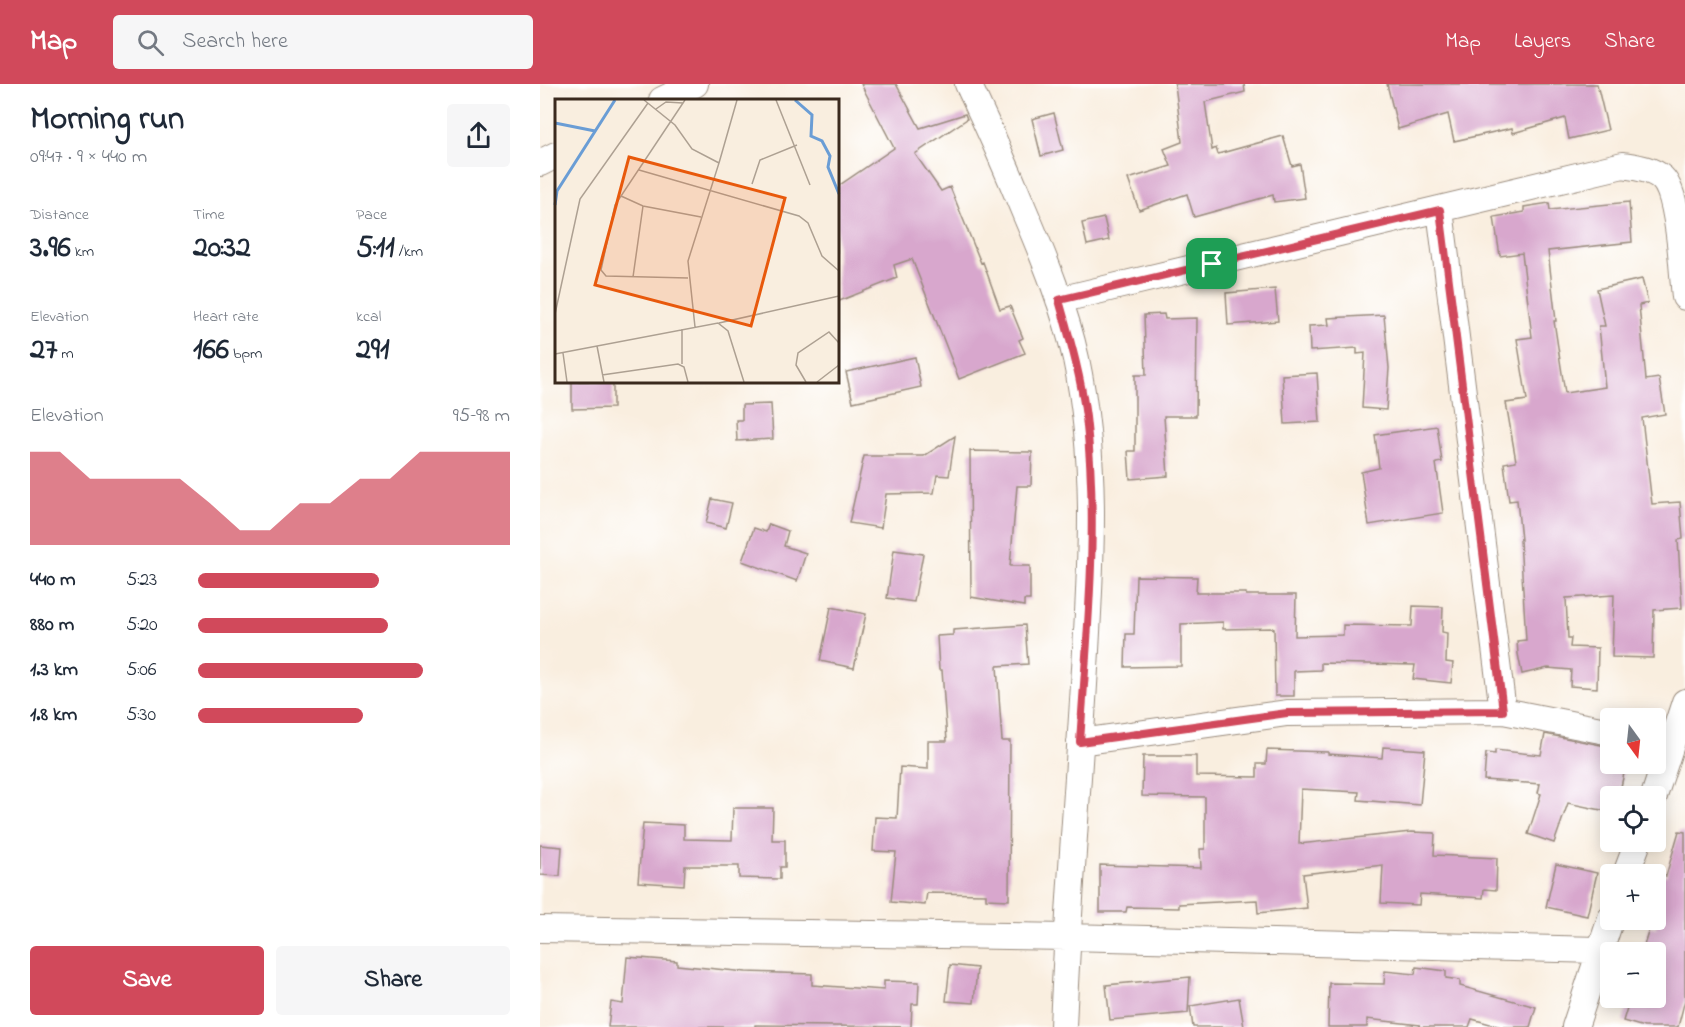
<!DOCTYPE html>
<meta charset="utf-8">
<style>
:root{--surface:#fff;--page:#f6f6f7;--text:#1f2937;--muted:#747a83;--accent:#d1495b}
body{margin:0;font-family:"Indie Flower",sans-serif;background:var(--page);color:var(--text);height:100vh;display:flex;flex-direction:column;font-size:22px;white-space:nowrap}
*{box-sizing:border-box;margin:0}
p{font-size:20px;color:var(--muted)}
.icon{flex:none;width:33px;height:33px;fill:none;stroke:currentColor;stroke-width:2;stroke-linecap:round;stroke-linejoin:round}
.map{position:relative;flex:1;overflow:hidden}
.panel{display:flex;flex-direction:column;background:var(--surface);width:540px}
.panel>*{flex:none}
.needle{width:39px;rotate:165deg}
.fabs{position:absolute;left:1060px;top:624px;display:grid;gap:12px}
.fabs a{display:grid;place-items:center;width:66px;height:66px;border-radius:6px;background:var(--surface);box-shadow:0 3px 15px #0003;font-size:30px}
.pin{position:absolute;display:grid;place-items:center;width:51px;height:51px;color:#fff;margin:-26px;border-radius:12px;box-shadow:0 3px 9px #0006}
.round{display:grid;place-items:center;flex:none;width:63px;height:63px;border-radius:6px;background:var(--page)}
.headline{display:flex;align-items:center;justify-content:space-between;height:102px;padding:0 30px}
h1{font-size:33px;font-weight:800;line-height:45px}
.figures{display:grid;grid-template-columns:repeat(3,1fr);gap:9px;height:102px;padding:6px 30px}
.figures div{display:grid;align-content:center}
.figures b{font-size:30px;font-weight:800}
.figures small{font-size:16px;font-weight:400}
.figures p{font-size:16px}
.chart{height:168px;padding:12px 30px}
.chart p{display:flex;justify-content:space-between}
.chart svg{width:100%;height:108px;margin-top:6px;fill:var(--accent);opacity:.7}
.action{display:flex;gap:12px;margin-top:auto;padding:12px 30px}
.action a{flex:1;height:69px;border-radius:6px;background:var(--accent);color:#fff;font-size:24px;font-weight:800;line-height:69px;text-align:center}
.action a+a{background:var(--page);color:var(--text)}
ul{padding:0 30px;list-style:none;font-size:20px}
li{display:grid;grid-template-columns:96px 72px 1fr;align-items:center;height:45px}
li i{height:15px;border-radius:8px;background:var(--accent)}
header{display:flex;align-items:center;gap:36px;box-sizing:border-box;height:84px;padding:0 30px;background:var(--accent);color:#fff}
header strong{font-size:28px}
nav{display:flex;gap:33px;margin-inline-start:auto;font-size:21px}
.search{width:420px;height:54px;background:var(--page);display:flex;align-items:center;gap:15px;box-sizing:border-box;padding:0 21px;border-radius:6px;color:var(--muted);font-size:22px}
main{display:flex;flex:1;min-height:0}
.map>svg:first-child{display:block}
.building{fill:#d8a7cd}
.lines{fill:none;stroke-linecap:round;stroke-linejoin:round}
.minor-casing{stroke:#9a8c7e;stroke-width:28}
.minor{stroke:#fff;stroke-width:26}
.route-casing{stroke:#fff;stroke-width:12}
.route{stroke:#d1495b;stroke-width:8}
.inset-river{fill:none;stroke:#6a9dd5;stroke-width:3}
.inset-road{fill:none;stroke:#ada092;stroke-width:1.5}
.view{fill:#e8590c;fill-opacity:0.15;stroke:#e8590c;stroke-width:3}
.inset-edge{fill:none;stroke:#3b2a1e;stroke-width:3}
</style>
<header>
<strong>Map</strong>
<div class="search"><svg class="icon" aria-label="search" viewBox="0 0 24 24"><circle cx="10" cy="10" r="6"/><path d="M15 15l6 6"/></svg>Search here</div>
<nav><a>Map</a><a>Layers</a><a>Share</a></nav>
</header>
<main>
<section class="panel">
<div class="headline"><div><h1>Morning run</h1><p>09:47 · 9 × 440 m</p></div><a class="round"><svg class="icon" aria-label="share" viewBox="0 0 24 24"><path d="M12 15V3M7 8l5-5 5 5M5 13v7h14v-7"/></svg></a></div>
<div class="figures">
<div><p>Distance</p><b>3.96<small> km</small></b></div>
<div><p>Time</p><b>20:32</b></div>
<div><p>Pace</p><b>5:11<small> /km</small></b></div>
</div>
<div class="figures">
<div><p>Elevation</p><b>27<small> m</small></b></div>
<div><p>Heart rate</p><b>166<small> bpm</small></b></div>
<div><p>kcal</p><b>291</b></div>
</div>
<div class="chart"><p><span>Elevation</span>95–98 m</p>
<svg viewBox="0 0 160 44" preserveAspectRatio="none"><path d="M0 44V6L10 6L20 17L30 17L40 17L50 17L60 27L70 38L80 38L90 27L100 27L110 17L120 17L130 6L140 6L150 6L160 6V44z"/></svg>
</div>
<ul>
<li><b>440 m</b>5:23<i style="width:58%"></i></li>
<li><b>880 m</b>5:20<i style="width:61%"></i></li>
<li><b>1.3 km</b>5:06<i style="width:72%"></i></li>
<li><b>1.8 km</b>5:30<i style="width:53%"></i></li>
</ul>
<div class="action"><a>Save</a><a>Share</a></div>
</section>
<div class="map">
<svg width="1145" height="943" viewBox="0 0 1145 943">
<rect width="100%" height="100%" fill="#fff"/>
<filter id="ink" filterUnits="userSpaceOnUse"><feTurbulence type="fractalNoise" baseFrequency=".0167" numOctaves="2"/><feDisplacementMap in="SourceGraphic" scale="12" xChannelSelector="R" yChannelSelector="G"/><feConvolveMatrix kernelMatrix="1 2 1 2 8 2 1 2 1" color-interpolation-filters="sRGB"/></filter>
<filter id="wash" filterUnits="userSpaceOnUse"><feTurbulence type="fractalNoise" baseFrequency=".008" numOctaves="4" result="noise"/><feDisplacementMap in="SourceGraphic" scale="24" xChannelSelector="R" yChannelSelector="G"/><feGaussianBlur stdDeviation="1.35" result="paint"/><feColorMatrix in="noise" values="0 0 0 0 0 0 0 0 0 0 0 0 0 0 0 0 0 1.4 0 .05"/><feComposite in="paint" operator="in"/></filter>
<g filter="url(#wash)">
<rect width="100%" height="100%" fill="#f9eedf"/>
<g id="blocks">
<!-- building -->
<path class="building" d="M 321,0 L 356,0 L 380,44 L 425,30 L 427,35 L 375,70 L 401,107 L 410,103 L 441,179 L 443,178 L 460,225 L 470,222 L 483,254 L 479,256 L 485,269 L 419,295 L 372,175 L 354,181 L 357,194 L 297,218 L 297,103 L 354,64 Z
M 635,0 L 704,0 L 705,8 L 665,18 L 672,66 L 676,64 L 678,70 L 743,52 L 752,82 L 760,80 L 765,114 L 734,118 L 733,111 L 654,133 L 647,110 L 599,126 L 588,95 L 631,82 L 624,65 L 642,58 Z
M 847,0 L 1057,0 L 1068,46 L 1029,55 L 1025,34 L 973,49 L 972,44 L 914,57 L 908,30 L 858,45 Z
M 514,29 L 523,66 L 501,72 L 492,35 Z
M 1089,118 L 1092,158 L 1008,167 L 1016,237 L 1014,237 L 1025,309 L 1065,303 L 1059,242 L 1065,242 L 1057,205 L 1102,195 L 1108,219 L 1099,221 L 1106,296 L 1119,294 L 1125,330 L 1102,334 L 1112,420 L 1140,418 L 1143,455 L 1138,456 L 1142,524 L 1114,526 L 1113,574 L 1072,573 L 1074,511 L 1026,514 L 1028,554 L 1031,554 L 1030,563 L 1058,564 L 1057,604 L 1030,602 L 1031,586 L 1008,584 L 982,590 L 978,570 L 977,557 L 986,556 L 980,456 L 981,456 L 977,416 L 969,417 L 964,379 L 976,377 L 966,319 L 987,316 L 977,255 L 992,253 L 982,169 L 960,172 L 954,133 L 984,128 L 984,123 L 1009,119 L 1010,126 Z
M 564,134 L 569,156 L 547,161 L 542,139 Z
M 735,205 L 738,237 L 688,241 L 686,209 Z
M 624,230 L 625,235 L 657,234 L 656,332 L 624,332 L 628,392 L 590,395 L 588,367 L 595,367 L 595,291 L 606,291 L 604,231 Z
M 844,231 L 849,284 L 846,326 L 822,324 L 825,269 L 817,270 L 817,264 L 770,267 L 769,242 L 789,241 L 788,234 Z
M 375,273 L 381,303 L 313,318 L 306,288 Z
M 777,289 L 780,338 L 745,340 L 742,291 Z
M 32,297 L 73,297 L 73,324 L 32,325 Z
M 231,320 L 233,355 L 197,357 L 196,336 L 202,336 L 202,321 Z
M 897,342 L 902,378 L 896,379 L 903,429 L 829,441 L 821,388 L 839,384 L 835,351 Z
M 415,352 L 409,392 L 397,391 L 394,409 L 346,410 L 341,444 L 309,439 L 324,372 L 384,372 Z
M 430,367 L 492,368 L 491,402 L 477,402 L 470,482 L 490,482 L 490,516 L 484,516 L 484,522 L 431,513 Z
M 172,415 L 192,419 L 186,444 L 166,439 Z
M 229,440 L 248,447 L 244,462 L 266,469 L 257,497 L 202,477 L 214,444 L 226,448 Z
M 354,466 L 383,470 L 374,518 L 347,514 Z
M 596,492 L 657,493 L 656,509 L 706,509 L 706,511 L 756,511 L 755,552 L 803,551 L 803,541 L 872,542 L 873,522 L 903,523 L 902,548 L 907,549 L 906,578 L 913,579 L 911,599 L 873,595 L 875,581 L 781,579 L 781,586 L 754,587 L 754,612 L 735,612 L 734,544 L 683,545 L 683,538 L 641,540 L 641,582 L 585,583 L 586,550 L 594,550 Z
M 291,523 L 326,530 L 314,584 L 280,577 Z
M 485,541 L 488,580 L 457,582 L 462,657 L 470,657 L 469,816 L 446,815 L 446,810 L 387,809 L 385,821 L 351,818 L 356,768 L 333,767 L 335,733 L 357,734 L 360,683 L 388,685 L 388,657 L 407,657 L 402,586 L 399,586 L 397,552 L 413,551 L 413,546 Z
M 1005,650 L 1071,663 L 1071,680 L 1086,680 L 1079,712 L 1071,712 L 1071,728 L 1028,719 L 1014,759 L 988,750 L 1001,710 L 998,709 L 1000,700 L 944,696 L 946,669 L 955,670 L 955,666 L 1001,671 Z
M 843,663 L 885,666 L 880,721 L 818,716 L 819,708 L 761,705 L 759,760 L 871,748 L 895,749 L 894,771 L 957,774 L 956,806 L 944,805 L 943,814 L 880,810 L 879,821 L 841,819 L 843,781 L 763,790 L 767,824 L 718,829 L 717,816 L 639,820 L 639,824 L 587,823 L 586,828 L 560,828 L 560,781 L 661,784 L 660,765 L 665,765 L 665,713 L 602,712 L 603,672 L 656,672 L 656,692 L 717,693 L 717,680 L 726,680 L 727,666 L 788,668 L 788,670 L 842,674 Z
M 193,724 L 233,724 L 232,756 L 245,756 L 245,783 L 240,783 L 240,795 L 199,794 L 199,782 L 145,782 L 144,801 L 98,798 L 103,739 L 144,741 L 144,755 L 192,756 Z
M 1139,747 L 1145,748 L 1145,916 L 1138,943 L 1104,943 L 1083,937 L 1090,914 L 1116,914 L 1116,868 L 1102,868 L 1110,842 L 1116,844 L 1116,789 L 1126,792 Z
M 0,761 L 22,763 L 20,792 L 0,791 Z
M 1016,780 L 1057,789 L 1047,832 L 1006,823 Z
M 87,873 L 137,877 L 137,881 L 206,888 L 272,890 L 272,901 L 344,906 L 344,897 L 379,898 L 378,920 L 372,920 L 371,943 L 215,941 L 215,943 L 68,943 L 71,918 L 83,920 Z
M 410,881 L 437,884 L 434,919 L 406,917 Z
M 876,883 L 906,887 L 906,894 L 920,896 L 920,902 L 996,923 L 990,943 L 961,943 L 932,935 L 929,943 L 880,943 L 880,941 L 827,935 L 827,943 L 788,943 L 789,899 L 844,900 L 845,887 L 875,890 Z
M 650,893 L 648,929 L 570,936 L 566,901 Z
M 699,914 L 704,943 L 653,943 L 650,922 Z"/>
</g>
</g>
<g filter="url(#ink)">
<use href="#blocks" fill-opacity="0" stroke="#9a8c7e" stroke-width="1.5"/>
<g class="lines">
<!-- minor casing -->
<g class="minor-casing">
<path id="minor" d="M 428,0 C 448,42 467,85 485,129 C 505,176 525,225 536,275 C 558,379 551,479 545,584 C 538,704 528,823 523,943
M 122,16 L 155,0
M 0,79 L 16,71
M 900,126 L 963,627
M 519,216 L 1083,81 C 1096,83 1112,85 1122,94 C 1140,111 1142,187 1145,213
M 540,658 L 747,629 L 963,627 L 1071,648
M 1114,712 L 1145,618
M 1086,790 L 1098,758
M 0,845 L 527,853 L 1059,866
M 1035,943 L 1071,834"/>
</g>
<!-- minor -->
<use href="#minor" class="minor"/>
</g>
</g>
<g class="lines" filter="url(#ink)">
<!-- route casing -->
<g class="route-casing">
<path id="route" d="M 900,126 L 963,627 L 747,629 L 540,658 C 547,550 559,441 546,333 C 541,293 530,255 519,216 Z"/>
</g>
<!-- route -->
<use href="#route" class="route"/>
</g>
<!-- overview -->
<g transform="translate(15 15)">
<rect width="284" height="284" fill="#f9eedf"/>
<path class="inset-river" d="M 240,1 L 257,16 L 256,37 L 267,42 L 275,57 L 273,68 L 284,95M 0,24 L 40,32M 0,106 L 2,92 L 60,1"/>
<path class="inset-road" d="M 89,1 L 120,26 L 137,50 L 164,64 L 133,162 L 140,228M 130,1 L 60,106 L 46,171 L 51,177 L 133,179M 221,1 L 255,86M 101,10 L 111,3 L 128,4M 164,64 L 182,1M 84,71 L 244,117 L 253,124 L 267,157 L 284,172M 197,85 L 205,61 L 242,46M 66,97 L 88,107 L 146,118M 78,178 L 88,107M 0,215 L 25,100 L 93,4M 164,224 L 284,197M 42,247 L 49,283M 8,254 L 12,283M 0,255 L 163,224 L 173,232 L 189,283M 127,265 L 127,230M 47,276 L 123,265 L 129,268 L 133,283M 251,283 L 241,266 L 243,254 L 274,233 L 284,244M 262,283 L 284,266"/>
<path class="view" d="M 74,58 L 230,99 L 196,227 L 40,186 Z"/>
<rect width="284" height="284" class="inset-edge"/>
</g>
</svg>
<div class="fabs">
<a><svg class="needle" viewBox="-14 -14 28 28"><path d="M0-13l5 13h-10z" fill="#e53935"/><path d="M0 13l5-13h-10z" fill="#747a83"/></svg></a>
<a><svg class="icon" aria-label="locate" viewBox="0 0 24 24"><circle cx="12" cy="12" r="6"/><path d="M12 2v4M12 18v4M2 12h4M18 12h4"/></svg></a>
<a>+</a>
<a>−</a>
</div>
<div class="pin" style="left:672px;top:180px;background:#1e9e55"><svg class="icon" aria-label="arrive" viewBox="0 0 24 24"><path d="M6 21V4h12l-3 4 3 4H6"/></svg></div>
</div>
</main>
